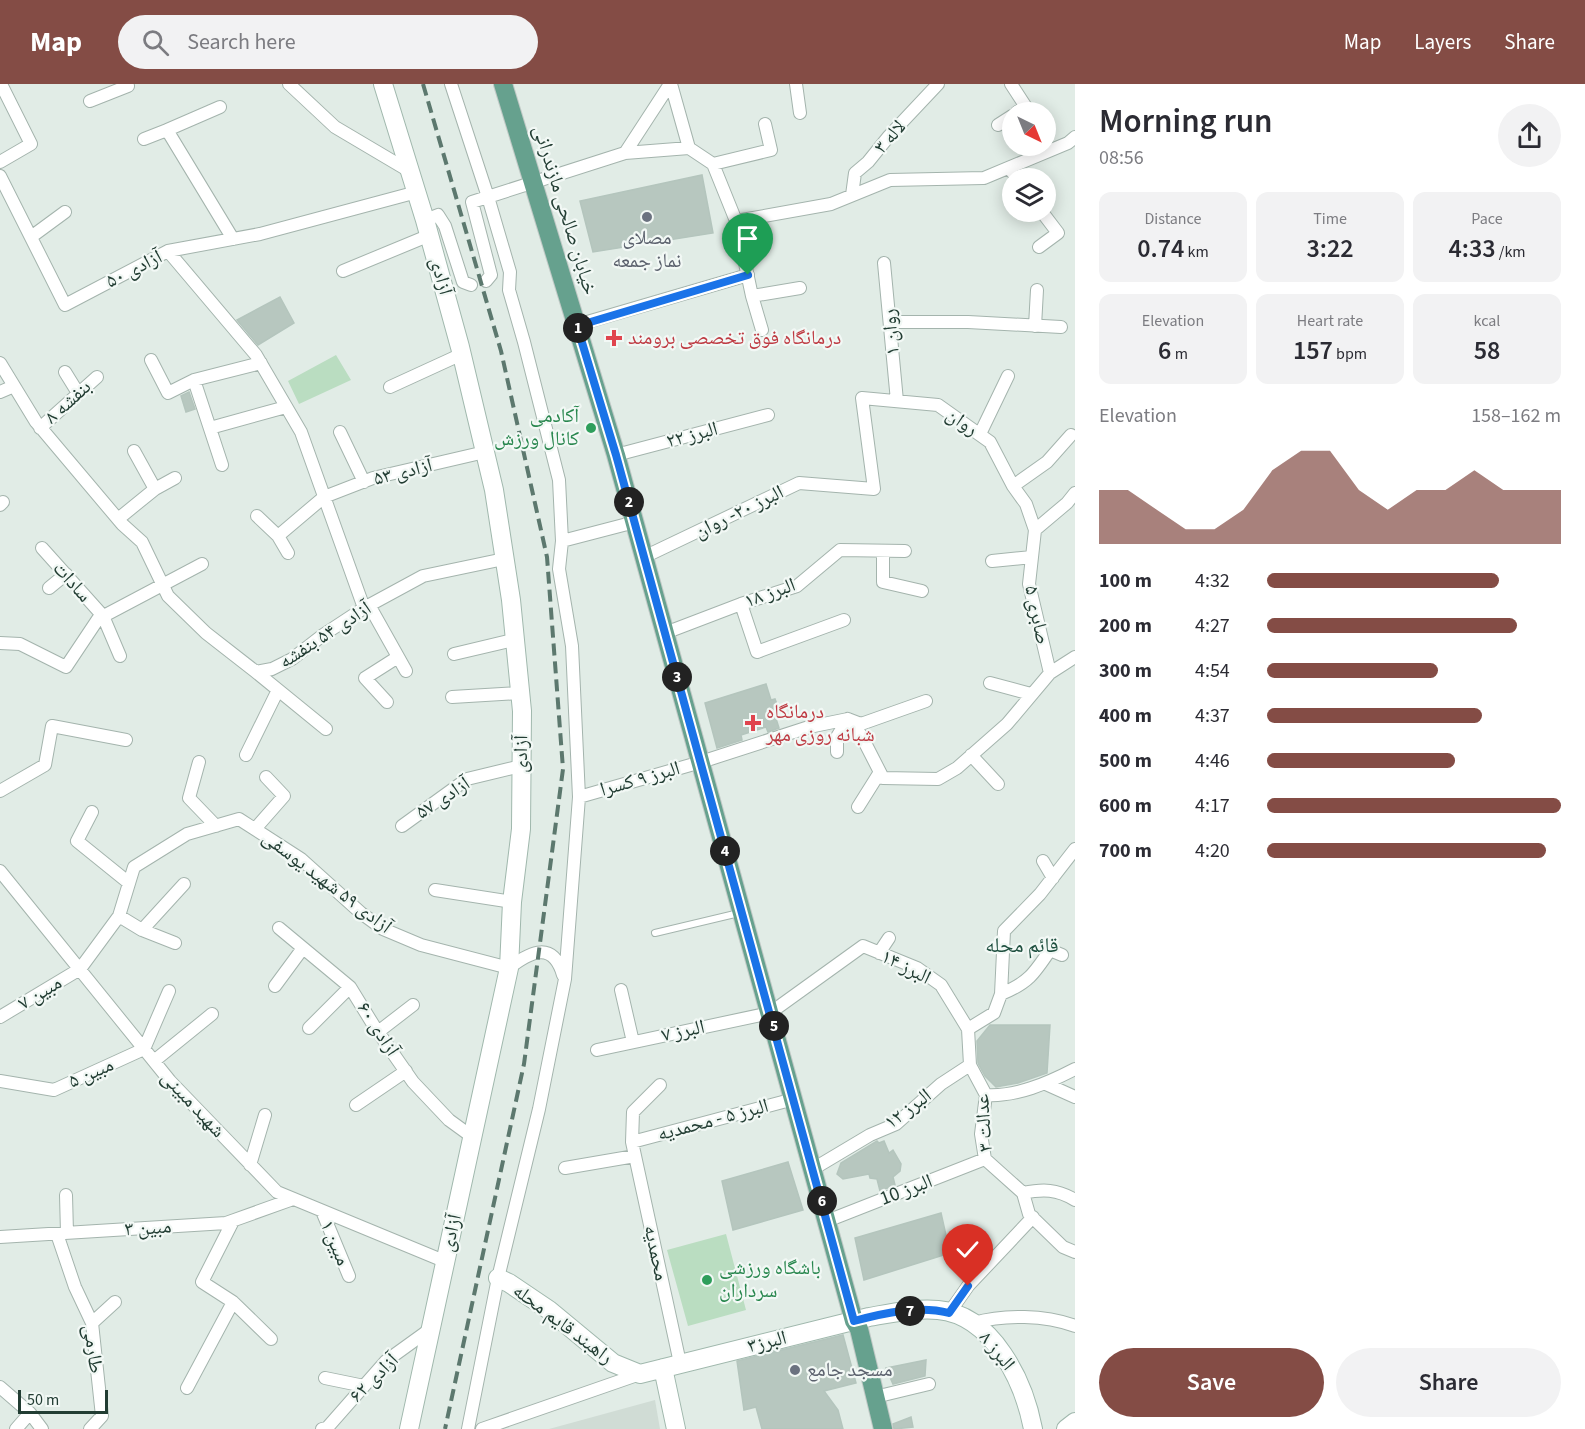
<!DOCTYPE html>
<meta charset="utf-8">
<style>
:root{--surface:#fff;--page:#f2f2f3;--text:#2b2b33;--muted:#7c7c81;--accent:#844c45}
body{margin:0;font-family:"Source Sans 3","Noto Naskh Arabic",sans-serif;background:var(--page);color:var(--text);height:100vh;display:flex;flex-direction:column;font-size:22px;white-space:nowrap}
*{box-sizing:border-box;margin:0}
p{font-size:20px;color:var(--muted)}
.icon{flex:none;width:33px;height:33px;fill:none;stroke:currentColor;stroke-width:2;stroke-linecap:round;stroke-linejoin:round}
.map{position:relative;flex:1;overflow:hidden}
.sheet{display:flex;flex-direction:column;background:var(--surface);width:510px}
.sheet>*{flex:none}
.needle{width:39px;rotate:137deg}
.tools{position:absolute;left:1002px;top:18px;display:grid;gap:12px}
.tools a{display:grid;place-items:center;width:54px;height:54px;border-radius:50%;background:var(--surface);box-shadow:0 3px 15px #0003;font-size:30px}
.scale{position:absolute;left:18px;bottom:15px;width:90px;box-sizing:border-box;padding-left:6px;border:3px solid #223d33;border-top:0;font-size:16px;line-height:21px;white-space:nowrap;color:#223d33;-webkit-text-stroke:4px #f2f8f5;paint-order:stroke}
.pin{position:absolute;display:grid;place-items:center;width:51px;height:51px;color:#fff;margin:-62px -26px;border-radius:50% 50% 50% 0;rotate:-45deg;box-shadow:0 0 6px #0007}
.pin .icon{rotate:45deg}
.km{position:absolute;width:30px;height:30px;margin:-15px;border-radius:50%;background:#222;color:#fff;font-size:16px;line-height:30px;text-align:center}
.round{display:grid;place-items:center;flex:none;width:63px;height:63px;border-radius:32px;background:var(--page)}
.headline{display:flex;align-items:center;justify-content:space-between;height:102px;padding:0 24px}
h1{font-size:33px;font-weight:600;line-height:45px}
.stats{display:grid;grid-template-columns:repeat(3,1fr);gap:9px;height:102px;padding:6px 24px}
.stats div{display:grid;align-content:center;border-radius:12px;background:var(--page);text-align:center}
.stats b{font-size:26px;font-weight:600}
.stats small{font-size:16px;font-weight:400}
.stats p{font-size:16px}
.chart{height:168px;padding:12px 24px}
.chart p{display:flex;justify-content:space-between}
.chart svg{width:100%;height:108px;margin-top:6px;fill:var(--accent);opacity:.7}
.primary-button{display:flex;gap:12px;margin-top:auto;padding:12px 24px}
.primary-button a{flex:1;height:69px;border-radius:36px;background:var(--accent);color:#fff;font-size:24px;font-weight:600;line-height:69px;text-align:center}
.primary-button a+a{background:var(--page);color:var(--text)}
ul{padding:0 24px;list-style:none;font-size:20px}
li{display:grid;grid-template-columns:96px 72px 1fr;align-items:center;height:45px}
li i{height:15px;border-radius:8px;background:var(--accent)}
header{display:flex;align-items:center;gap:36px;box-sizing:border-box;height:84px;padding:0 30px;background:var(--accent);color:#fff}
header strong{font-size:28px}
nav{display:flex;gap:33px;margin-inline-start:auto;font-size:21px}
.search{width:420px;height:54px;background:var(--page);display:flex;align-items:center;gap:15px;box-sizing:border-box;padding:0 21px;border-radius:33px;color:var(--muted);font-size:22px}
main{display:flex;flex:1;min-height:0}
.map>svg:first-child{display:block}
.built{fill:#d0dcd5}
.green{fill:#baddc1}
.building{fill:#b7c7bf;stroke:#b4c5bd;stroke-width:1.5}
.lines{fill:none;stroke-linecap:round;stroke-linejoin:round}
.service-casing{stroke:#a4b4ad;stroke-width:8}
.minor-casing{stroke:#a4b4ad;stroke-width:14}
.secondary-casing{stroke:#a0b8ad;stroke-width:20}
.primary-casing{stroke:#c1c9c6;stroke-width:20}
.service{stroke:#fff;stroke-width:6}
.minor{stroke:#fff;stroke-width:12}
.secondary{stroke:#fff;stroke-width:18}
.primary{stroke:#66a18e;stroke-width:18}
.rail{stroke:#5c786e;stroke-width:4;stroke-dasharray:12 6;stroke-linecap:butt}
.route-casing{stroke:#fff;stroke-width:12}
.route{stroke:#1a73e8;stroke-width:8}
.worship-dot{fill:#6b7280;stroke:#f2f8f5;stroke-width:2}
.health-dot{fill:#e0444e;stroke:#f2f8f5;stroke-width:2}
.leisure-dot{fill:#2e9e5b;stroke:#f2f8f5;stroke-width:2}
.labels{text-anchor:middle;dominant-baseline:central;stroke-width:4.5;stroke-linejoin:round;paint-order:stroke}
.street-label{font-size:20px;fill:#223d33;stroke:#f2f8f5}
.worship-label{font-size:20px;fill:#5b616d;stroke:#f2f8f5}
.health-label{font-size:20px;fill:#be3a42;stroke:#f2f8f5;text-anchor:start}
.leisure-label{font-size:20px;fill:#27864d;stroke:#f2f8f5;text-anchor:end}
.neighbourhood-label{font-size:21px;fill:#1e4f3f;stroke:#f2f8f5}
</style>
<header>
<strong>Map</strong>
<div class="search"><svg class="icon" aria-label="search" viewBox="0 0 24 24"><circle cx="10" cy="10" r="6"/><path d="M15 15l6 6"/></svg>Search here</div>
<nav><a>Map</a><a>Layers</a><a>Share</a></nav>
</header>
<main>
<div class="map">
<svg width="1075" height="1345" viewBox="0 0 1075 1345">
<rect width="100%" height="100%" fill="#e1ece6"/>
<!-- built -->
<path class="built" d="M 655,1316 L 660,1345 L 549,1345 Z"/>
<!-- green -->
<path class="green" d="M 336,271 L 351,296 L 299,320 L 288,297 Z
M 726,1150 L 746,1226 L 688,1242 L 667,1166 Z"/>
<!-- building -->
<path class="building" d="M 702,91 L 713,149 L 593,168 L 580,117 Z
M 280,213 L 294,239 L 258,261 L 237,236 Z
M 189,308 L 195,325 L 186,328 L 181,312 Z
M 766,600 L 771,616 L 775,615 L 778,623 L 773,625 L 779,644 L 768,648 L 766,643 L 741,651 L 742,656 L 717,664 L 705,619 Z
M 990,941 L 1050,941 L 1047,989 L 1018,999 L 996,1003 L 985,992 L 978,979 L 977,957 Z
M 877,1057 L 879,1059 L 884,1057 L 889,1069 L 893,1066 L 901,1080 L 900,1087 L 893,1093 L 895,1101 L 880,1107 L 877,1095 L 870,1094 L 869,1090 L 843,1095 L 837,1090 L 841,1079 Z
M 788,1078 L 803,1126 L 733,1146 L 722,1097 Z
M 941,1129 L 950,1169 L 864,1196 L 855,1154 Z
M 843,1251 L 856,1299 L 824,1307 L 838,1326 L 843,1345 L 762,1345 L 756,1323 L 744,1326 L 737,1277 Z
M 926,1276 L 925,1292 L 893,1300 L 886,1284 Z
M 911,1333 L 913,1343 L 894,1345 L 893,1340 Z"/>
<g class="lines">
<!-- service casing -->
<g class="service-casing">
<path id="service" d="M 655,849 L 739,829"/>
</g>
<!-- minor casing -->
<g class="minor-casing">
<path id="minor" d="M 289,0 L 335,43 L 411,88
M 451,0 L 488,113 L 510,188 L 509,206 L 524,258 L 559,396 L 562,457 L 559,485 L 572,562 L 579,713 L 565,895 L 539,1025 L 498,1194 L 468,1345
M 796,0 L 800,29
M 1011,0 L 1026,23 L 1017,28
M 90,17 L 128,2 L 127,0
M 998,41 L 1012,32
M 167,46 L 220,23
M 144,55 L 167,46 L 233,155
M 689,64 L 713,80 L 736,137 L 752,212 L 762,246
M 625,69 L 670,0
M 0,78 L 31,60 L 1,0
M 713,80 L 771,66 L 765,40
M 1009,84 L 1017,94
M 0,92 L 65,221 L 168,167 L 260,150 L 417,108
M 852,111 L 855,89 L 868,78 L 889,52 L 938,0
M 425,136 L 438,131 L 445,142 L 463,198 L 471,201
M 736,137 L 831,120 L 890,96 L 984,94 L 1068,59 L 1075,53
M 31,153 L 65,128
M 1039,163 L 1058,149 L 1042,128
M 168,167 L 256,271 L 301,348 L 364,524
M 884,179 L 897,317
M 343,187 L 430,151
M 486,197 L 491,191 L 472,118 L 625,69 L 689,64 L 671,0
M 752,212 L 800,204
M 890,238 L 968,238 L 1061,243
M 577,241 L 748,191
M 1035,242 L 1037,206
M 151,276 L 168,309 L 194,296
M 0,279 L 36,338 L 122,440 L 142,458 L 168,512 L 206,549 L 256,588 L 272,585 L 292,575 L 323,551 L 364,524 L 423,492 L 504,475
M 65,288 L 78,309
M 390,303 L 462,270
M 0,308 L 14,302
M 40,344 L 97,293
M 210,344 L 286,323
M 340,348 L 364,398
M 980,350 L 1008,292
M 134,367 L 155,405
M 616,371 L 768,331
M 222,381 L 194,296 L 261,279
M 1013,402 L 1047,378 L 1071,351
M 0,421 L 3,418
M 257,432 L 278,452
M 118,435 L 155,405 L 175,394
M 1035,446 L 1067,419 L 1075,409
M 562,457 L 635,438
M 42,464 L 103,532 L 120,572
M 883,467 L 883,498 L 922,507
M 288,469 L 278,452 L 324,413 L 373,394 L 485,368
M 644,473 L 799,399 L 874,405 L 862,314 L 938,321 L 990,358 L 1013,402 L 1026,420 L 1035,446 L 1029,500 L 1050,589
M 992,477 L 1032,473
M 49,504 L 66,490
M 741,520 L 757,568 L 844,536
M 369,521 L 406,587
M 665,549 L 741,520 L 797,502 L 840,466 L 905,467
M 0,559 L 20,560 L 66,583 L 98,535 L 202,480
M 454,570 L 513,556
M 256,588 L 326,645
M 990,599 L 1031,610
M 452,613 L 520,609
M 387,618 L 365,594 L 398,573
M 837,668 L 837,653 L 848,635 L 861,640 L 926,617
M 246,671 L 278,606
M 971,671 L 998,700
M 199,678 L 189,714 L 216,742
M 0,707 L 45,681 L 52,642 L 126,656
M 579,713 L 701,678 L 809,643 L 848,635 L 861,651 L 883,694 L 938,695 L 957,684 L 1007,640 L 1050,589 L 1075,573
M 858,723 L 880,688
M 92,728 L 77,757 L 129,799
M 402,742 L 467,695 L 521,682
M 255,745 L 284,712 L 266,693
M 1043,777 L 1053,794
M 0,787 L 170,997 L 277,1108 L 444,1177
M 435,806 L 512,818
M 119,832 L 142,846 L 175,859
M 279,844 L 350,903 L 374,942 L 413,998 L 449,1036 L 471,1052
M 142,846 L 184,800
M 879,869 L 889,854
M 275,902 L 303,864
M 621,906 L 633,958
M 1001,910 C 1028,899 1034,890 1050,866 L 1062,871
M 0,933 L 80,885 L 119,832 L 134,783 L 187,750 L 239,735 L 301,775 L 361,829 L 383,845 L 421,861 L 509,884 C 531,867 553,857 563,891
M 309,944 L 350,903
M 968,945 L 994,929 L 1001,910 L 1004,847 L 1040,810 L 1075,765
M 378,948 L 413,921
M 597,966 L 770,929 L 863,862 L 917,884 L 941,901 L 968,945 L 970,981 L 986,1011 L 981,1050 L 985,1075 L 1023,1109 L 1029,1130 L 1063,1163 L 1075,1168
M 154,977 L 212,930
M 0,997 L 54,1006 L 144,965 L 169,907
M 1046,1000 L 1075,1013
M 660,1001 L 633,1028 L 632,1058 L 680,1279
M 986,1011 C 1016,1013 1048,999 1075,985
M 356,1021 L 406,987
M 632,1058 L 794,1015
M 250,1081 L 265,1031
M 565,1084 L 635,1072
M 813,1085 L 870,1051 L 896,1040 L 941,1000 L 970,981
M 1023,1109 C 1043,1105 1057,1105 1075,1116
M 66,1111 L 67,1149
M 322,1127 L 349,1192
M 233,1137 L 202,1198 L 233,1218 L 271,1255
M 827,1137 L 985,1075
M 57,1150 L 75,1203 L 92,1239 L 102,1332 L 90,1345
M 0,1153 L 226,1139 L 293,1115
M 949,1229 L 968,1202 L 1033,1133
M 92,1239 L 115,1218
M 974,1239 C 1003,1230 1046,1231 1075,1242
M 325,1294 L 364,1302
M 0,1303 L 30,1329 L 42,1345
M 187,1304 L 233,1218
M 875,1313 L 929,1300
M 16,1345 L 30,1329
M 322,1345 L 327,1344 L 386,1277 L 429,1246
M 482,1345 L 640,1290"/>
</g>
<!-- secondary casing -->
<g class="secondary-casing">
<path id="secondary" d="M 383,0 L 425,136 L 460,263 L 494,406 L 511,516 L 522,627 L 521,745 L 512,818 L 509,884 L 409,1345
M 498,1194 L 509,1199 L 549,1226 L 613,1279 L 640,1290 L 869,1233 C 892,1229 915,1224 938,1226 C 993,1231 1024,1298 1033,1345
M 663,1284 L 676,1345
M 1066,1345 L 1075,1338"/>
</g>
<!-- primary casing -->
<g class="primary-casing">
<path id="primary" d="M 503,0 L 616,371 L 854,1237 L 859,1245 L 883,1345"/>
</g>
<!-- service -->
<use href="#service" class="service"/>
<!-- minor -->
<use href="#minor" class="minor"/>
<!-- secondary -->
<use href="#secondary" class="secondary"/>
<!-- primary -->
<use href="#primary" class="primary"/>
<!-- rail -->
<path class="rail" d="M 423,0 L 501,267 L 547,473 L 563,685 L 524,980 L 445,1345"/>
</g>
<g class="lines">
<!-- route casing -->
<g class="route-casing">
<path id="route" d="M 748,191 L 577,242 L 616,371 L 854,1237 C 884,1229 919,1221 949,1229 L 968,1202"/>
</g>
<!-- route -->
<use href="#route" class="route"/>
</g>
<!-- markers -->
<g class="worship-dot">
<circle cx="647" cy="133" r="6"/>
<circle cx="795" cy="1286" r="6"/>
</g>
<g class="health-dot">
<path d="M611 245h6v6h6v6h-6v6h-6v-6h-6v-6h6z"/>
<path d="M750 630h6v6h6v6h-6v6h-6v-6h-6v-6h6z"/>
</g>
<g class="leisure-dot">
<circle cx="591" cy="344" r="6"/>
<circle cx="707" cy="1196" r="6"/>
</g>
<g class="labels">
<!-- street labels -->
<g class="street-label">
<text transform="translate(890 53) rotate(-49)">لاله ۳</text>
<text transform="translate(565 126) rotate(73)">خیابان صالحی مازندرانی</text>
<text transform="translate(134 185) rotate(-27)">آزادی ۵۰</text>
<text transform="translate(441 192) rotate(75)">آزادی</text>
<text transform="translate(891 248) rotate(-95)">روان ۱</text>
<text transform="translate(68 318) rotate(-42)">بنفشه ۸</text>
<text transform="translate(962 338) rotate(35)">روان</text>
<text transform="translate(692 351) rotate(-15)">البرز ۲۲</text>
<text transform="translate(403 388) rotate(-14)">آزادی ۵۳</text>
<text transform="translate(739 428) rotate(-26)">البرز ۲۰- روان</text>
<text transform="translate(72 498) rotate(48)">سادات</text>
<text transform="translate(770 509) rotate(-20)">البرز ۱۸</text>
<text transform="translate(1037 531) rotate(78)">صابری ۵</text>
<text transform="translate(325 551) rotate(-33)">آزادی ۵۴ بنفشه</text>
<text transform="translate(521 670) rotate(-89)">آزادی</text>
<text transform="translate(640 695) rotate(-16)">البرز ۹ کسرا</text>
<text transform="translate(443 714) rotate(-33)">آزادی ۵۷</text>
<text transform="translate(327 798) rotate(37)">آزادی ۵۹ شهید یوسفی</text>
<text transform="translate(906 883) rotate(27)">البرز ۱۴</text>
<text transform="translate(40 909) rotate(-31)">مبین ۷</text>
<text transform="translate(378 945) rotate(57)">آزادی ۶۰</text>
<text transform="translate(683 947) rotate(-12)">البرز ۷</text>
<text transform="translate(91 989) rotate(-24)">مبین ۵</text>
<text transform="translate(193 1020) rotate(47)">شهید مبینی</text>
<text transform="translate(908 1025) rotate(-37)">البرز ۱۲</text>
<text transform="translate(713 1036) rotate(-15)">البرز ۵ - محمدیه</text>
<text transform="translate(984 1039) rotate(-94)">عدالت ۳</text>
<text transform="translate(906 1106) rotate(-21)">البرز 10</text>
<text transform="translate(148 1144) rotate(-4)">مبین ۳</text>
<text transform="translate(451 1149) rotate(-77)">آزادی</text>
<text transform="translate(335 1159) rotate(67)">مبین ۱</text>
<text transform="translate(656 1169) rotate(78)">محمدیه</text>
<text transform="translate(563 1240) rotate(37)">راهبند قایم محله</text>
<text transform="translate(767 1258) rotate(-14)">البرز۳</text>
<text transform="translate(93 1265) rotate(82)">طارمی</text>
<text transform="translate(997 1267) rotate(51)">البرز ۸</text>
<text transform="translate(374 1294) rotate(-45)">آزادی ۶۲</text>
</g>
<!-- worship labels -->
<g class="worship-label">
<text x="647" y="154">مصلای<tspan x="647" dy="23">نماز جمعه</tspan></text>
<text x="807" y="1286" text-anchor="start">مسجد جامع</text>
</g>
<!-- health labels -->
<g class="health-label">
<text x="628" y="254">درمانگاه فوق تخصصی برومند</text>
<text x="766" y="628">درمانگاه<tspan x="766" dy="23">شبانه روزی مهر</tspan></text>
</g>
<!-- leisure labels -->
<g class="leisure-label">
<text x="579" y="332">آکادمی<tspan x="579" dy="23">کانال ورزش</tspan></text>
<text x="719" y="1184" text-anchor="start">باشگاه ورزشی<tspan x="719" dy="23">سرداران</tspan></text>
</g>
<!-- neighbourhood labels -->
<g class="neighbourhood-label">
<text x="1022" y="861">قائم محله</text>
</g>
</g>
</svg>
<div class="tools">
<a><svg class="needle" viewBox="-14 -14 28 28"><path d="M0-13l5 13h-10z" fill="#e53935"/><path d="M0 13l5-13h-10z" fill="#7c7c81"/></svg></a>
<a><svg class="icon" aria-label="layers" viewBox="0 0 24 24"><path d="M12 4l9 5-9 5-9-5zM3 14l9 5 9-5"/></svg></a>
</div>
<div class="scale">50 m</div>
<div class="pin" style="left:748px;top:191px;background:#1e9e55"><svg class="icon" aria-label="arrive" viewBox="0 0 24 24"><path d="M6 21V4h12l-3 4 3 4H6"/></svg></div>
<div class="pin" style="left:968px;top:1202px;background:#d93025"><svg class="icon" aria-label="check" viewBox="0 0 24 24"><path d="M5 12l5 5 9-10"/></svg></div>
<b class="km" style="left:578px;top:244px">1</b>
<b class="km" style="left:629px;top:418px">2</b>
<b class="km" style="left:677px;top:593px">3</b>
<b class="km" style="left:725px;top:767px">4</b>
<b class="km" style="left:774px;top:942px">5</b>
<b class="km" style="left:822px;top:1117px">6</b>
<b class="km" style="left:910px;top:1227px">7</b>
</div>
<section class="sheet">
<div class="headline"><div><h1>Morning run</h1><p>08:56</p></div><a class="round"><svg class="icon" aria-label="share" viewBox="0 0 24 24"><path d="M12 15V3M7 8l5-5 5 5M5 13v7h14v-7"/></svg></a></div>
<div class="stats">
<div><p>Distance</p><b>0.74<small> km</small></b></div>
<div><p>Time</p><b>3:22</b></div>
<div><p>Pace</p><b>4:33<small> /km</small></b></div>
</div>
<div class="stats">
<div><p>Elevation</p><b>6<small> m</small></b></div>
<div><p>Heart rate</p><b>157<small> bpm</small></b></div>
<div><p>kcal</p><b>58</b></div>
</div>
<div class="chart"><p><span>Elevation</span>158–162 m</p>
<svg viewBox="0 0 160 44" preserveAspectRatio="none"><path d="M0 44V22L10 22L20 30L30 38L40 38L50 30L60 14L70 6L80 6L90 22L100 30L110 22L120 22L130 14L140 22L150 22L160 22V44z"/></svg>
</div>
<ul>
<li><b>100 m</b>4:32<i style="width:79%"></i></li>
<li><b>200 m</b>4:27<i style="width:85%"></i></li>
<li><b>300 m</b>4:54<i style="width:58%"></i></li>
<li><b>400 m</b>4:37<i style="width:73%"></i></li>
<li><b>500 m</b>4:46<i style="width:64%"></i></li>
<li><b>600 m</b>4:17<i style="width:100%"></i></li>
<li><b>700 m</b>4:20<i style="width:95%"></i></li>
</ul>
<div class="primary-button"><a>Save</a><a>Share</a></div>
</section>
</main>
